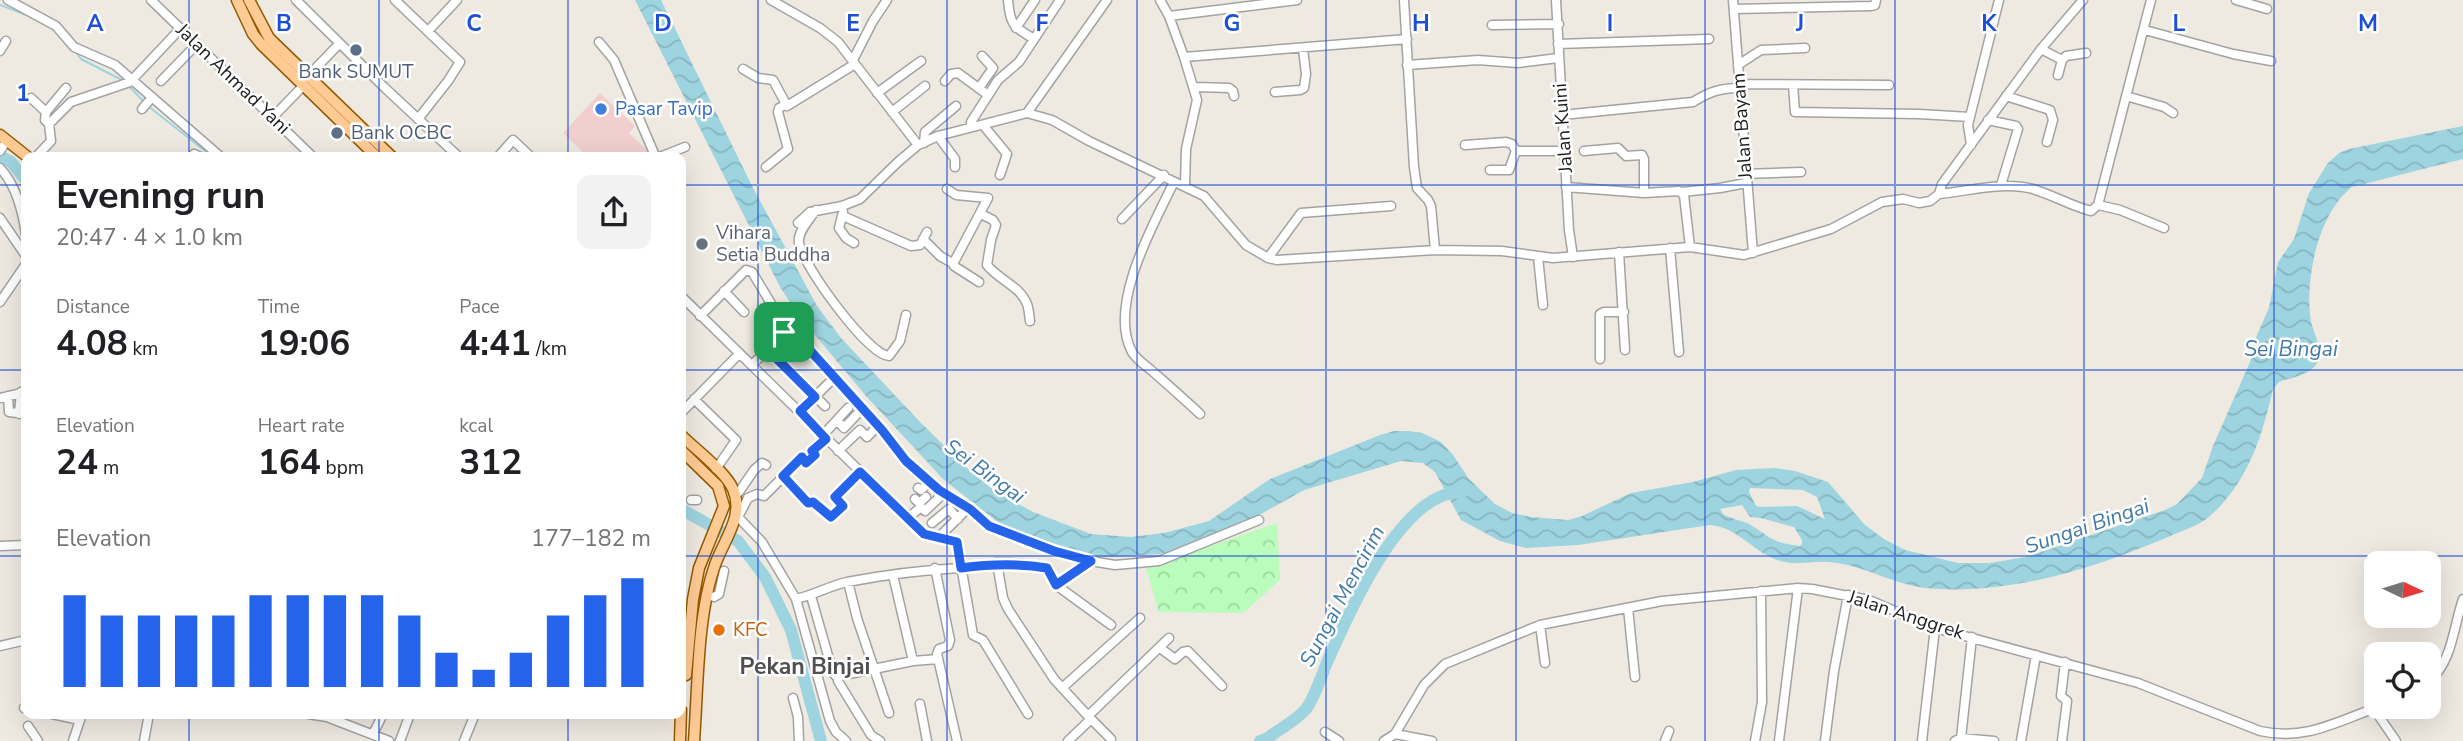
<!DOCTYPE html>
<meta charset="utf-8">
<style>
:root{--surface:#fff;--page:#f2f2f2;--text:#202124;--muted:#757577;--accent:#2563eb}
body{margin:0;font-family:"Nunito Sans",sans-serif;background:var(--page);color:var(--text);height:100vh;display:flex;flex-direction:column;font-size:26px;white-space:nowrap}
*{box-sizing:border-box;margin:0}
p{font-size:23px;color:var(--muted)}
.icon{flex:none;width:38px;height:38px;fill:none;stroke:currentColor;stroke-width:2;stroke-linecap:round;stroke-linejoin:round}
.map{position:relative;flex:1;overflow:hidden}
.details{position:absolute;left:21px;top:152px;width:665px;height:567px;display:flex;flex-direction:column;background:var(--surface);border-radius:14px;box-shadow:0 7px 28px #0002}
.details>*{flex:none}
.needle{width:46px;rotate:94deg}
.buttons{position:absolute;left:2364px;top:551px;display:grid;gap:14px}
.buttons a{display:grid;place-items:center;width:77px;height:77px;border-radius:14px;background:var(--surface);box-shadow:0 7px 28px #0002;font-size:35px}
.pin{position:absolute;display:grid;place-items:center;width:60px;height:60px;color:#fff;margin:-30px;border-radius:14px;box-shadow:0 4px 10px #0006}
.round{display:grid;place-items:center;flex:none;width:74px;height:74px;border-radius:14px;background:var(--page)}
.summary{display:flex;align-items:center;justify-content:space-between;height:119px;padding:0 35px}
h1{font-size:38px;font-weight:700;line-height:52px}
.metrics{display:grid;grid-template-columns:repeat(3,1fr);gap:10px;height:119px;padding:7px 35px}
.metrics div{display:grid;align-content:center}
.metrics b{font-size:35px;font-weight:700}
.metrics small{font-size:19px;font-weight:400}
.metrics p{font-size:19px}
.chart{height:196px;padding:14px 35px}
.chart p{display:flex;justify-content:space-between}
.chart svg{width:100%;height:126px;margin-top:7px;stroke:var(--accent);stroke-width:6}
.map>svg:first-child{display:block}
.commercial{fill:#f1cfcf}
.park{fill:url(#park-crowns)}
.water{fill:url(#water-waves);fill-rule:evenodd}
.lines{fill:none;stroke-linecap:round;stroke-linejoin:round}
.stream{stroke:#9ed4df;stroke-width:2}
.river{stroke:#9ed4df;stroke-width:12}
.minor-casing{stroke:#a3a3a3;stroke-width:11}
.major-casing{stroke:#945a00;stroke-width:13}
.minor{stroke:#fff;stroke-width:8}
.major{stroke:#ffcb95;stroke-width:10}
.route-casing{stroke:#fff;stroke-width:14}
.route{stroke:#2563eb;stroke-width:9}
.grid{fill:none;stroke:#1d4ed8;stroke-width:2;stroke-opacity:0.55}
.service-dot{fill:#5c6f8a;stroke:#fff;stroke-width:2.5}
.shop-dot{fill:#3f7fe0;stroke:#fff;stroke-width:2.5}
.worship-dot{fill:#6b7280;stroke:#fff;stroke-width:2.5}
.food-dot{fill:#e8710a;stroke:#fff;stroke-width:2.5}
.labels{text-anchor:middle;dominant-baseline:central;stroke-width:5;stroke-linejoin:round;paint-order:stroke}
.service-label{font-size:19px;fill:#4e5e75;stroke:#fff}
.street-label{font-size:19px;fill:#1c1c1c;stroke:#fff}
.shop-label{font-size:19px;fill:#366cbe;stroke:#fff;text-anchor:start}
.worship-label{font-size:19px;fill:#5b616d;stroke:#fff;text-anchor:start}
.food-label{font-size:19px;fill:#c56008;stroke:#fff;text-anchor:start}
.water-label{font-size:21px;font-style:italic;fill:#417aa9;stroke:#fff}
.quarter-label{font-size:23px;font-weight:bold;fill:#4f4f4f;stroke:#fff}
.grid-label{font-size:23px;text-anchor:middle;font-weight:bold;fill:#1d4ed8;stroke:#fff;stroke-width:5;stroke-linejoin:round;paint-order:stroke}
</style>
<div class="map">
<svg width="2463" height="741" viewBox="0 0 2463 741">
<defs>
<pattern id="park-crowns" width="20" height="18" patternUnits="userSpaceOnUse" patternTransform="scale(1.75)"><rect width="20" height="18" fill="#bafcbb"/><path d="M2 6a3 3 0 1 1 6 0M12 15a3 3 0 1 1 6 0" fill="none" stroke="#9fd7a0"/></pattern>
<pattern id="water-waves" width="16" height="10" patternUnits="userSpaceOnUse" patternTransform="scale(1.75)"><rect width="16" height="10" fill="#9ed4df"/><path d="M0 5q4-4 8 0t8 0" fill="none" stroke="#88b5bf"/></pattern>
</defs>
<rect width="100%" height="100%" fill="#eee9e1"/>
<!-- commercial -->
<path class="commercial" d="M 600,93 L 635,126 L 629,133 L 653,156 L 652,158 L 588,157 L 563,133 Z"/>
<!-- park -->
<path class="park" d="M 1277,523 L 1280,580 L 1243,613 L 1159,612 L 1146,568 Z"/>
<!-- water -->
<path class="water" d="M 635,0 L 661,0 L 752,186 L 817,306 L 841,338 L 920,422 L 971,472 L 996,492 L 1033,512 L 1091,534 L 1131,537 L 1164,533 L 1209,521 L 1270,479 L 1380,435 L 1394,431 L 1408,431 L 1422,433 L 1441,442 L 1453,455 L 1469,479 L 1495,504 L 1512,513 L 1531,517 L 1568,520 L 1582,516 L 1631,493 L 1693,482 L 1736,470 L 1775,468 L 1795,471 L 1828,482 L 1864,524 L 1884,539 L 1905,550 L 1958,563 L 1989,563 L 2026,557 L 2165,510 L 2177,504 L 2202,478 L 2213,446 L 2250,362 L 2257,335 L 2269,308 L 2278,262 L 2294,239 L 2309,193 L 2328,163 L 2339,153 L 2349,149 L 2463,126 L 2463,159 L 2352,187 C 2318,213 2304,281 2311,322 C 2314,334 2324,352 2317,363 C 2309,376 2292,377 2279,382 L 2273,389 C 2262,437 2248,482 2210,516 C 2199,526 2181,531 2168,537 C 2092,569 2008,596 1925,588 C 1892,584 1861,564 1828,562 C 1813,561 1799,565 1785,562 C 1756,557 1740,527 1710,525 L 1578,545 L 1526,548 L 1500,541 L 1461,520 L 1435,472 L 1423,463 L 1401,461 L 1304,490 L 1243,524 L 1183,548 L 1160,554 L 1109,557 L 1088,556 L 1062,550 L 1008,530 L 943,479 L 866,396 L 799,316 L 780,287 ZM 1750,488 L 1803,490 L 1817,497 L 1825,519 L 1797,506 L 1761,507 L 1756,506 L 1749,492 ZM 1742,505 L 1750,517 L 1761,518 L 1794,527 L 1802,540 L 1802,544 L 1800,546 C 1771,543 1771,537 1749,524 C 1741,520 1731,519 1723,514 L 1720,509 Z"/>
<g class="lines">
<!-- stream -->
<path class="stream" d="M 0,5 L 32,17
M 74,50 L 81,59 L 122,80
M 129,86 L 144,102
M 148,106 L 214,158"/>
<!-- river -->
<path class="river" d="M 0,156 L 11,162 L 26,180
M 681,509 L 738,541 L 765,577 L 791,630 L 821,741
M 1260,741 L 1268,738 C 1279,729 1297,720 1306,709 C 1315,697 1322,674 1328,660 C 1350,611 1401,491 1462,492"/>
<!-- minor casing -->
<g class="minor-casing">
<path id="minor" d="M 8,0 L 56,26 L 74,47 L 115,65 L 222,158
M 151,0 L 314,158
M 296,0 L 385,88 L 460,158
M 395,0 L 460,62 L 448,81 L 418,119
M 771,0 L 820,28 L 838,42 L 918,145
M 1008,0 C 1010,25 1013,26 1034,39
M 1160,0 L 1169,16 L 1184,57 L 1197,100 L 1186,149 L 1185,186
M 1404,0 L 1414,167 L 1417,188 L 1428,200 L 1431,206 L 1435,250
M 1556,0 L 1569,230 L 1573,257
M 1733,0 L 1753,253
M 2236,0 L 2267,9
M 1734,9 L 1871,6 L 1875,5 L 1876,0
M 1169,16 L 1297,0
M 1492,25 L 1559,24
M 1016,28 L 1035,0
M 2145,30 L 2233,54 L 2271,61
M 428,31 L 457,0
M 599,42 L 614,60 L 656,158
M 1558,44 L 1709,39
M 2041,49 L 2062,60 L 2058,75
M 0,51 L 6,41
M 1184,57 L 1407,39
M 853,60 L 873,21 L 887,0
M 2062,60 L 2066,56 L 2086,53
M 1407,65 L 1478,60 L 1518,63 L 1558,58
M 1738,65 L 1761,50 L 1805,48
M 743,69 L 758,78 L 773,80 L 787,106 L 855,64
M 309,75 L 339,44
M 161,81 L 197,44
M 945,81 L 951,74 L 958,73 L 988,95
M 1739,84 L 1889,85
M 1793,85 L 1795,112 L 1919,114 L 1970,117
M 1195,87 L 1229,88 L 1233,91 L 1234,96
M 979,88 L 993,68 L 982,56
M 1275,92 L 1300,90 L 1304,88 L 1306,74 L 1303,49
M 877,93 L 921,61
M 2006,96 L 2050,110 L 2053,120 L 2047,142
M 2126,96 L 2164,107 L 2173,113
M 31,98 L 46,112 L 45,120 L 49,124
M 142,109 L 148,102
M 46,112 L 66,88
M 892,112 L 925,86
M 1027,113 L 1107,0
M 1562,115 L 1693,102 C 1709,92 1720,88 1739,88
M 273,117 L 304,85
M 1988,120 L 2016,126 L 2018,129 L 2001,185
M 983,125 L 1007,154 L 1000,175
M 971,127 L 971,122 L 998,80 L 1019,62 L 1060,0
M 938,136 L 955,159 L 955,167
M 924,143 L 925,132 L 956,106
M 1465,145 L 1506,142 L 1512,144 L 1516,151
M 1971,145 L 1968,125 L 1999,0
M 0,151 L 7,140
M 1584,151 L 1618,148 L 1626,156 L 1642,155 L 1644,159 L 1644,193 L 1679,191 L 1684,195 L 1690,247
M 35,158 L 51,141 L 49,124 L 71,102 L 130,82 L 181,28
M 191,158 L 194,154 L 203,158
M 497,158 L 513,140 L 532,158
M 657,158 L 685,147
M 766,167 L 788,149 L 778,112 L 779,108 L 785,105
M 0,168 C 16,185 23,213 26,235
M 1490,170 L 1509,170 L 1516,151 L 1564,151
M 1745,174 L 1801,172
M 1174,182 C 1154,223 1107,306 1132,352 C 1136,359 1145,365 1151,370 C 1168,385 1184,399 1200,414
M 1566,187 L 1644,193
M 947,189 L 956,195 L 988,198 L 954,262 L 954,266 L 979,282
M 1682,192 L 1720,188 L 1746,183
M 1939,194 C 1970,191 2003,181 2033,189 C 2053,195 2071,206 2091,211 L 2098,205 L 2151,0
M 2098,205 L 2120,210 L 2164,228
M 816,210 C 810,219 797,232 799,243 C 803,266 868,355 889,356 L 900,341 L 906,315
M 843,212 L 839,228 L 846,238 L 854,243
M 981,214 L 993,220 L 996,225 L 991,240 L 987,265 C 999,280 1020,286 1027,304 C 1029,309 1029,315 1030,321
M 843,216 L 911,246 L 920,245 L 927,232
M 0,218 L 26,256
M 1122,219 L 1164,175
M 798,223 L 810,212 L 842,206 L 860,199 L 898,162 L 918,145 L 938,136 L 1027,113 L 1052,120 L 1089,141 L 1204,196 L 1246,245 L 1268,258 L 1277,260 L 1435,250 L 1502,251 L 1553,258 L 1690,247 L 1744,255 L 1831,229 L 1882,202 L 1903,199 L 1919,203 L 1930,201 L 1939,194 L 1942,184 L 2041,49 L 2083,0
M 923,239 L 940,256 L 954,264
M 1670,248 L 1679,352
M 1619,252 L 1625,350
M 1538,257 L 1543,305
M 1268,258 L 1301,213 L 1391,206
M 724,291 L 744,312
M 681,296 L 924,534 L 957,542 L 973,635 L 983,640 L 1028,714
M 0,302 L 26,264
M 700,316 L 746,270 L 752,272 L 775,310 L 882,430 L 906,461 L 939,490 L 970,509 L 989,526 L 1054,551 L 1091,561 L 1115,565 L 1159,561 L 1259,520
M 767,349 L 825,406
M 1600,359 L 1600,314 L 1604,312 L 1624,312
M 752,365 L 789,327
M 8,396 L 9,412 L 26,414
M 0,398 L 26,392
M 694,399 L 736,440 L 716,469
M 800,411 L 834,378
M 681,413 L 739,354
M 19,414 L 21,392
M 837,420 L 848,408
M 822,436 L 837,420 L 844,428 L 862,409
M 838,451 L 860,430 L 867,437 L 878,426
M 783,476 L 808,503 L 813,502 L 831,517 L 843,506 L 835,497 L 860,472
M 918,488 L 921,490 L 930,482
M 739,492 L 754,470 L 762,463 L 766,465
M 748,498 L 738,517 L 762,542 L 796,599 L 830,721 L 836,732 L 846,741
M 748,498 L 757,494 L 764,496 L 802,458 L 806,463 L 815,455 L 812,451 L 826,439
M 915,499 L 919,503 L 926,497
M 691,500 L 697,500
M 908,518 L 921,507 L 925,511 L 944,493
M 932,523 L 949,509 L 958,519
M 939,537 L 968,508
M 0,546 L 26,545
M 997,563 L 1003,598 L 1008,609 L 1054,679 L 1088,716
M 935,568 L 950,640 L 948,646 L 939,649 L 937,654 L 957,741
M 893,575 L 913,661
M 848,582 L 857,618 L 889,713
M 1056,585 L 1091,561
M 707,595 L 714,597 L 719,594 L 724,571
M 811,596 L 833,673 L 838,678
M 796,599 C 814,595 829,586 847,582 C 884,575 923,570 960,568 C 973,567 986,564 998,563 C 1015,562 1031,565 1047,568 L 1056,585 L 1111,625
M 1628,608 L 1635,677
M 1540,625 L 1545,663
M 0,646 L 26,640
M 1160,648 L 1175,659 L 1183,652 L 1188,651 L 1222,686
M 2429,682 C 2453,660 2453,628 2463,599
M 1062,688 L 1140,618
M 793,698 L 798,717 L 799,741
M 920,704 L 927,741
M 24,708 L 26,708
M 2374,709 L 2396,741
M 52,714 L 80,720
M 308,714 L 327,717 L 389,741
M 1091,719 L 1111,739
M 28,726 L 38,741
M 1325,732 L 1339,741
M 373,734 L 383,714
M 1395,734 L 1432,741
M 1961,738 L 1972,637
M 73,741 L 82,714
M 144,741 L 149,714
M 400,741 L 410,714
M 464,741 L 475,714
M 880,741 L 871,735 L 838,681 L 839,676 L 913,661 L 938,659
M 1068,741 L 1091,719 L 1088,716 L 1169,638
M 1384,741 L 1395,734 L 1424,685 L 1445,664 L 1540,625 L 1662,601 L 1798,588 L 1812,589 L 1869,600 L 1935,628 L 2138,683 L 2260,731 C 2305,741 2336,722 2378,707
M 1665,741 L 1669,731
M 1755,741 L 1762,702 L 1761,591
M 1779,741 L 1798,588
M 1825,741 L 1834,671 L 1848,595
M 1922,741 L 1935,628
M 1955,741 L 1961,738 L 1994,741
M 2021,741 L 2036,655
M 2062,741 L 2067,701 L 2061,696 L 2065,662"/>
</g>
<!-- major casing -->
<g class="major-casing">
<path id="major" d="M 237,0 L 253,34 L 261,44 L 378,158
M 249,0 L 269,38 L 393,158
M 0,135 L 29,158
M 681,435 C 695,449 725,471 733,489 C 745,516 723,541 715,565 C 697,616 698,687 694,741
M 681,450 L 718,486 L 724,506 L 699,568 L 693,599 L 686,675
M 680,741 L 681,710"/>
</g>
<!-- minor -->
<use href="#minor" class="minor"/>
<!-- major -->
<use href="#major" class="major"/>
</g>
<g class="lines">
<!-- route casing -->
<g class="route-casing">
<path id="route" d="M 789,327 L 882,430 L 906,461 L 939,490 L 970,509 L 989,526 L 1054,551 L 1091,561 L 1056,585 L 1047,568 C 1017,563 991,564 961,568 L 957,542 L 924,534 L 860,472 L 835,497 L 843,506 L 831,517 L 813,502 L 808,503 L 783,476 L 802,457 L 806,463 L 815,455 L 812,451 L 826,439 L 800,411 L 815,397 L 767,349 Z"/>
</g>
<!-- route -->
<use href="#route" class="route"/>
</g>
<!-- grid -->
<path class="grid" d="M 189,0 L 189,158M 379,0 L 379,158M 568,0 L 568,158M 758,0 L 758,741M 947,0 L 947,741M 1137,0 L 1137,741M 1326,0 L 1326,741M 1516,0 L 1516,741M 1705,0 L 1705,741M 1895,0 L 1895,741M 2084,0 L 2084,741M 2274,0 L 2274,741M 0,185 L 26,185M 681,185 L 2463,185M 0,370 L 26,370M 681,370 L 2463,370M 0,556 L 26,556M 681,556 L 2463,556M 189,714 L 189,741M 379,714 L 379,741M 568,714 L 568,741"/>
<!-- markers -->
<g class="service-dot">
<circle cx="356" cy="50" r="7"/>
<circle cx="337" cy="133" r="7"/>
</g>
<circle class="shop-dot" cx="601" cy="109" r="7"/>
<circle class="worship-dot" cx="702" cy="244" r="7"/>
<circle class="food-dot" cx="719" cy="630" r="7"/>
<g class="labels">
<!-- service labels -->
<g class="service-label">
<text x="356" y="72">Bank SUMUT</text>
<text x="351" y="133" text-anchor="start">Bank OCBC</text>
</g>
<!-- street labels -->
<g class="street-label">
<text transform="translate(233 79) rotate(44)">Jalan Ahmad Yani</text>
<text transform="translate(1742 126) rotate(-94)">Jalan Bayam</text>
<text transform="translate(1563 128) rotate(-94)">Jalan Kuini</text>
<text transform="translate(1906 615) rotate(18)">Jalan Anggrek</text>
</g>
<!-- shop labels -->
<g class="shop-label">
<text x="615" y="109">Pasar Tavip</text>
</g>
<!-- worship labels -->
<g class="worship-label">
<text x="716" y="233">Vihara<tspan x="716" dy="22">Setia Buddha</tspan></text>
</g>
<!-- food labels -->
<g class="food-label">
<text x="733" y="630">KFC</text>
</g>
<!-- water labels -->
<g class="water-label">
<text x="2291" y="349">Sei Bingai</text>
<text transform="translate(985 471) rotate(36)">Sei Bingai</text>
<text transform="translate(2087 526) rotate(-19)">Sungai Bingai</text>
<text transform="translate(1342 596) rotate(-62)">Sungai Mencirim</text>
</g>
<!-- quarter labels -->
<g class="quarter-label">
<text x="805" y="666">Pekan Binjai</text>
</g>
</g>
<g class="grid-label">
<text x="95" y="31">A</text>
<text x="284" y="31">B</text>
<text x="474" y="31">C</text>
<text x="663" y="31">D</text>
<text x="853" y="31">E</text>
<text x="1042" y="31">F</text>
<text x="1232" y="31">G</text>
<text x="1421" y="31">H</text>
<text x="1610" y="31">I</text>
<text x="1800" y="31">J</text>
<text x="1989" y="31">K</text>
<text x="2179" y="31">L</text>
<text x="2368" y="31">M</text>
<text x="23" y="101">1</text>
</g>
</svg>
<div class="buttons">
<a><svg class="needle" viewBox="-14 -14 28 28"><path d="M0-13l5 13h-10z" fill="#e53935"/><path d="M0 13l5-13h-10z" fill="#757577"/></svg></a>
<a><svg class="icon" aria-label="locate" viewBox="0 0 24 24"><circle cx="12" cy="12" r="6"/><path d="M12 2v4M12 18v4M2 12h4M18 12h4"/></svg></a>
</div>
<div class="pin" style="left:784px;top:332px;background:#1e9e55"><svg class="icon" aria-label="arrive" viewBox="0 0 24 24"><path d="M6 21V4h12l-3 4 3 4H6"/></svg></div>
<section class="details">
<div class="summary"><div><h1>Evening run</h1><p>20:47 · 4 × 1.0 km</p></div><a class="round"><svg class="icon" aria-label="share" viewBox="0 0 24 24"><path d="M12 15V3M7 8l5-5 5 5M5 13v7h14v-7"/></svg></a></div>
<div class="metrics">
<div><p>Distance</p><b>4.08<small> km</small></b></div>
<div><p>Time</p><b>19:06</b></div>
<div><p>Pace</p><b>4:41<small> /km</small></b></div>
</div>
<div class="metrics">
<div><p>Elevation</p><b>24<small> m</small></b></div>
<div><p>Heart rate</p><b>164<small> bpm</small></b></div>
<div><p>kcal</p><b>312</b></div>
</div>
<div class="chart"><p><span>Elevation</span>177–182 m</p>
<svg viewBox="0 0 160 44" preserveAspectRatio="none"><path d="M5 44V12M15 44V19M25 44V19M35 44V19M45 44V19M55 44V12M65 44V12M75 44V12M85 44V12M95 44V19M105 44V32M115 44V38M125 44V32M135 44V19M145 44V12M155 44V6"/></svg>
</div>
</section>
</div>
